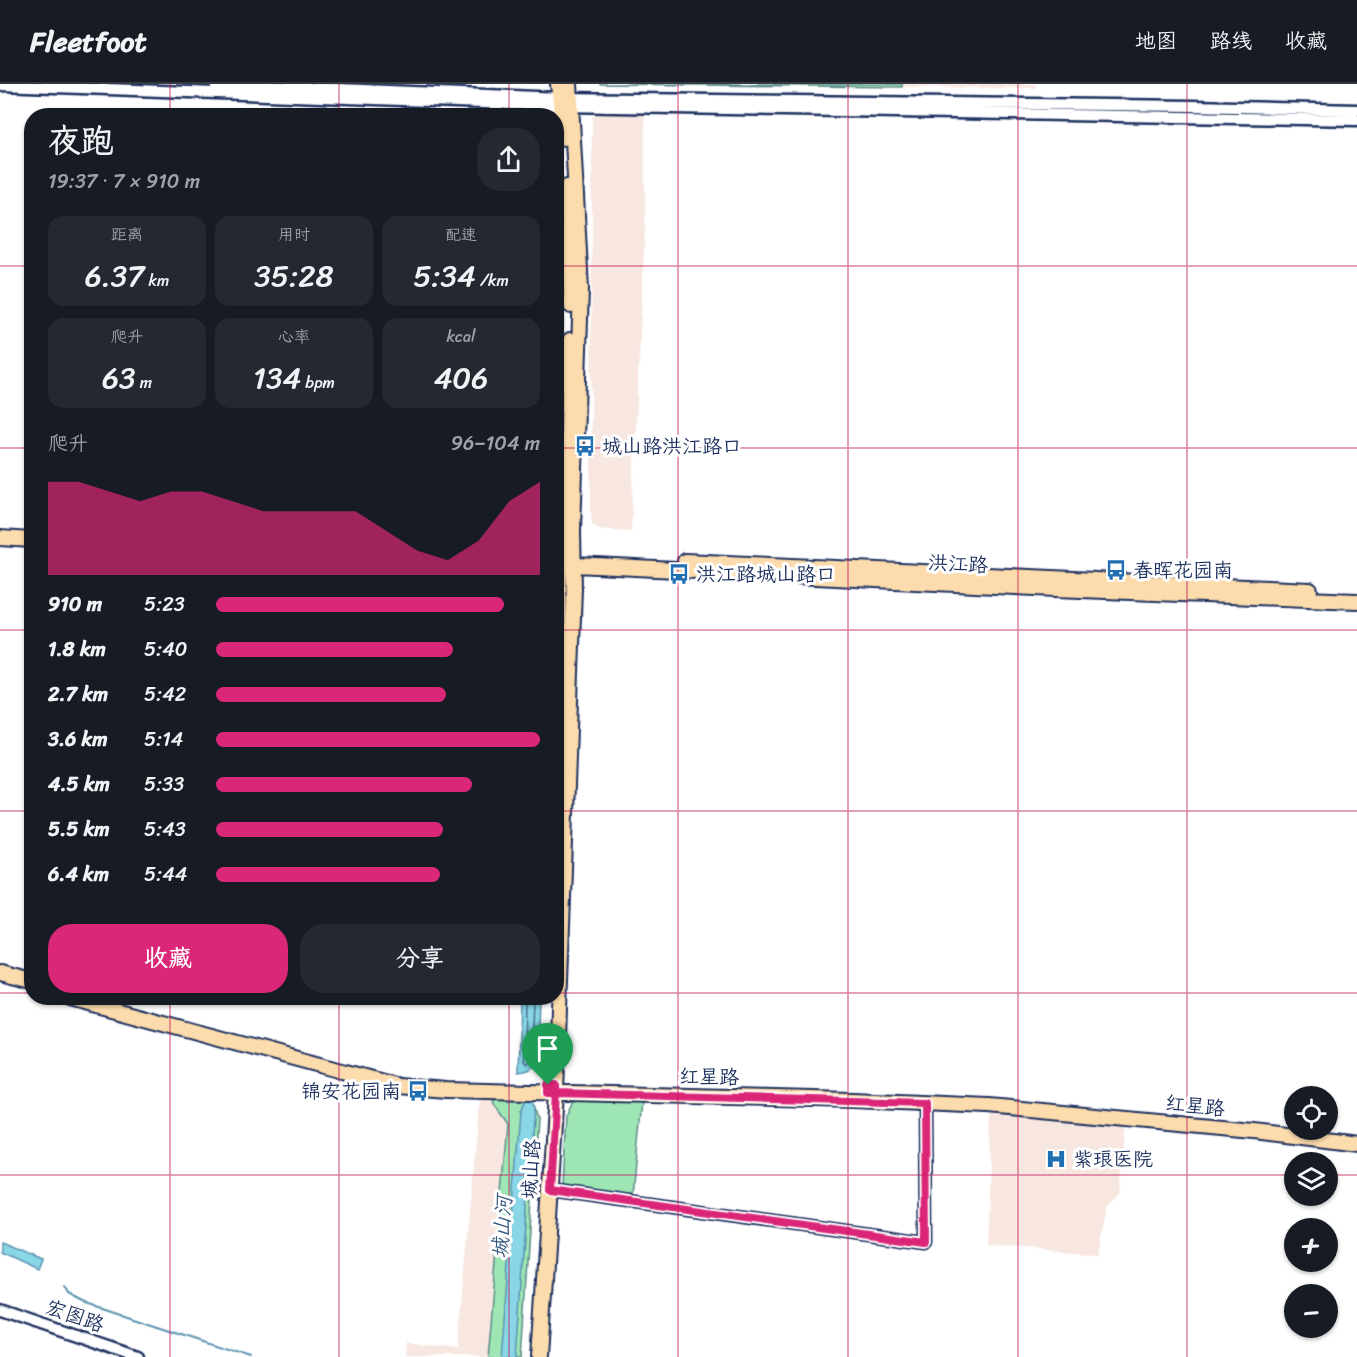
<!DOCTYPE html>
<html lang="zh">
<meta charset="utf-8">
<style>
:root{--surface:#171b24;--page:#242831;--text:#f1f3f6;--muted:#9ea1a6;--line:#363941;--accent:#db2777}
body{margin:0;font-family:Sriracha,"LXGW WenKai TC",sans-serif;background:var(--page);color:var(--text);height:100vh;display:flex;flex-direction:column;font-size:22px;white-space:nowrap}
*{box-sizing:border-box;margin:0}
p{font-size:20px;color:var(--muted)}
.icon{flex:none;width:33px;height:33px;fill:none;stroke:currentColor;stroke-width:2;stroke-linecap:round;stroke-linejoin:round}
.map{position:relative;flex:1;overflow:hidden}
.details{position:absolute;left:24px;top:24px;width:540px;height:897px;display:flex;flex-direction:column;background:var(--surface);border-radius:24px;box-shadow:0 2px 4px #0004}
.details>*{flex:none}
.controls{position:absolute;left:1284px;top:1002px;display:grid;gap:12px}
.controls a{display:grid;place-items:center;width:54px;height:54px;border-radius:50%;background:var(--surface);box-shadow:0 2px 4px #0004;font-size:30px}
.pin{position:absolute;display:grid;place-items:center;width:51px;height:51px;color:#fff;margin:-62px -26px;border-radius:50% 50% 50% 0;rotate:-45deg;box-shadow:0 0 6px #0007}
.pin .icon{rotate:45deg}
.round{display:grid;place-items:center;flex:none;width:63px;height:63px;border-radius:24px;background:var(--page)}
.summary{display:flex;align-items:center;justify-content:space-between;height:102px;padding:0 24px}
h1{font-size:33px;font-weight:600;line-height:45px}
.stats{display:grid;grid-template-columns:repeat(3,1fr);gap:9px;height:102px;padding:6px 24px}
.stats div{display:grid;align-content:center;border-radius:15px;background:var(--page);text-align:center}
.stats b{font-size:30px;font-weight:600}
.stats small{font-size:16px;font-weight:400}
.stats p{font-size:16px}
.chart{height:168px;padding:12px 24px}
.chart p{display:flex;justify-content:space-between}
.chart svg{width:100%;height:108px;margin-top:6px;fill:var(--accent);opacity:.7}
.action{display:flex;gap:12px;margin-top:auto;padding:12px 24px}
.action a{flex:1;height:69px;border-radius:24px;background:var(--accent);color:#fff;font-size:24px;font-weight:600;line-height:69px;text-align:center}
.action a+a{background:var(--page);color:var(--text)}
ul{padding:0 24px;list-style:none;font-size:20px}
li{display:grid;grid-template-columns:96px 72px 1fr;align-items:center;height:45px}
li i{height:15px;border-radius:8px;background:var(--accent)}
header{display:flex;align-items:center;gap:36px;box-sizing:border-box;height:84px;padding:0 30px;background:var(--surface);border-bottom:2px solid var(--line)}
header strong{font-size:28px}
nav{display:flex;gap:33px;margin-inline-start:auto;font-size:21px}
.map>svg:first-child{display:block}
.built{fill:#f7e7e0}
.green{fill:#9ee6b4;stroke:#5c8a89;stroke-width:1.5}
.water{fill:#88d6e6;stroke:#5c93b0;stroke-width:1.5}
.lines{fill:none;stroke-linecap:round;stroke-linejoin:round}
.shore{stroke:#477294;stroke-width:1.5}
.stream{stroke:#5c93b0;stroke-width:2}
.minor-casing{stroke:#1b2f5e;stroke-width:15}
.major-casing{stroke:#1b2f5e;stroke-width:18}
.minor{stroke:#fff;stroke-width:10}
.major{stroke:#fcdcac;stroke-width:14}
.route-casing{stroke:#fff;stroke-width:12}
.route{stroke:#db2777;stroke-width:8}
.grid{fill:none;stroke:#c2185b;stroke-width:1.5;stroke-opacity:0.55}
.labels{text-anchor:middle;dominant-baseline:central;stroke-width:6;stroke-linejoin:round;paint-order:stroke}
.poi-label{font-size:20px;fill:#1b2f5e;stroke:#fff;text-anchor:start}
.street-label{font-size:20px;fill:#1b2f5e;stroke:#fff}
.water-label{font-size:21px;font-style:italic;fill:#365980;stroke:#fff}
</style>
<header>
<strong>Fleetfoot</strong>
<nav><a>地图</a><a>路线</a><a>收藏</a></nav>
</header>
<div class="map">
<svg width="1357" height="1273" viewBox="0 0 1357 1273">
<rect width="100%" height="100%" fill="#fff"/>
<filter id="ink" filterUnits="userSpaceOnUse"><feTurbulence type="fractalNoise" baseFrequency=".0167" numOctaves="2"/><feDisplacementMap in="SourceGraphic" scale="12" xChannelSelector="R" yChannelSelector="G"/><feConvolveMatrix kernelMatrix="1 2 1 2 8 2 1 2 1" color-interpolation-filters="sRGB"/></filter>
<g filter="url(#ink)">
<!-- built -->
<path class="built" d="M 902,0 L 1036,0 L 1036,4 L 902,3 Z
M 599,27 L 645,29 L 645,145 L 631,447 L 599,445 L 592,440 L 591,432 L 592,34 Z
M 480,1013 L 493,1014 L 494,1020 L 508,1040 L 488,1273 L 405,1273 L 406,1259 L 458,1266 Z
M 991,1030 L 1126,1042 L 1120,1109 L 1107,1123 L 1098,1170 L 986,1161 Z"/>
<!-- green -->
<path class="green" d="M 599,0 L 902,0 L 902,3 Z
M 557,64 L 563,147 L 565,201 L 557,351 Z
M 493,1014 L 532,1017 L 537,1036 L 522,1273 L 488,1273 L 508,1040 L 494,1020 Z
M 578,1016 L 642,1017 L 633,1112 L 562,1102 L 566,1032 L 572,1019 Z"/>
<!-- water -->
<path class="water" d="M 520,914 L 539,914 L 537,977 C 533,986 527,987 518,988 Z
M 526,1015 L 532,1017 L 534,1022 L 517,1273 L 502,1273 L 521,1027 Z
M 0,1158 L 41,1175 L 37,1185 L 0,1168 Z"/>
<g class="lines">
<!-- shore -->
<path class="shore" d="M 525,914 L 524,977 L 527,980 L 531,975 L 533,914"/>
<!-- stream -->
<path class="stream" d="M 65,1203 L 69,1210 L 84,1218 L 251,1273"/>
<!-- minor casing -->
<g class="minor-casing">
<path id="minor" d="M 215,0 L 560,14 L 1193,22 L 1357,26
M 0,1 L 561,22 L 1357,36
M 550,1106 L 926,1158 L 925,1019
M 0,1226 L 138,1273"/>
</g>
<!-- major casing -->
<g class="major-casing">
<path id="major" d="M 558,0 L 564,54
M 567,103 L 571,222
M 0,454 L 32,456
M 685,477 L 1310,506
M 556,480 L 1056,505 L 1357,517
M 556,668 L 560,472 L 566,414 L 570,256
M 0,889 L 32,897
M 70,914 L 398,1002 L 446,1006 L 853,1016 L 989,1022 L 1254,1047 L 1357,1060
M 539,1273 L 556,1009 L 574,505 L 573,446 L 581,205 L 570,0"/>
</g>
<!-- minor -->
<use href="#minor" class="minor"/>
<!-- major -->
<use href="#major" class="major"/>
</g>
</g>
<g class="lines" filter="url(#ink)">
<!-- route casing -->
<g class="route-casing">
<path id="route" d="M 548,1001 L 548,1009 L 556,1009 L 925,1019 L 926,1158 L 550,1106 L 556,1009 L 556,1001 L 548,1001"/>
</g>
<!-- route -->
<use href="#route" class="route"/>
</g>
<!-- grid -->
<path class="grid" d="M 170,0 L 170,32M 339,0 L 339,32M 509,0 L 509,32M 678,0 L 678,1273M 848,0 L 848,1273M 1018,0 L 1018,1273M 1187,0 L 1187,1273M 0,182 L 32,182M 556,182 L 1357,182M 0,364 L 32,364M 556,364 L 1357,364M 0,546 L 32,546M 556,546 L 1357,546M 0,727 L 32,727M 556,727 L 1357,727M 0,909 L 32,909M 556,909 L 1357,909M 170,914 L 170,1273M 339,914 L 339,1273M 509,914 L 509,1273M 0,1091 L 1294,1091M 1328,1091 L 1357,1091"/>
<!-- icons -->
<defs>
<g id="bus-bare" transform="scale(1.62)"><path d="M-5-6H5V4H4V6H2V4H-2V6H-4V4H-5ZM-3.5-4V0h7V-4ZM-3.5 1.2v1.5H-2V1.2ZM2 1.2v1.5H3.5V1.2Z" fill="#1f6fb2" stroke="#fff" stroke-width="2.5" paint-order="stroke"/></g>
<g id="hospital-bare" transform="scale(1.62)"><path d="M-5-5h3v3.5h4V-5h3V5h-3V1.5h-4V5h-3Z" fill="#1f6fb2" stroke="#fff" stroke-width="2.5" paint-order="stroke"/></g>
</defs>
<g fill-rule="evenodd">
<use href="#bus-bare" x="585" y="362"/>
<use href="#bus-bare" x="1116" y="486"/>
<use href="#bus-bare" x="679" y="490"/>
<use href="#bus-bare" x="418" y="1007"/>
<use href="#hospital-bare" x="1056" y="1075"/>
</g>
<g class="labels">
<!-- poi labels -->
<g class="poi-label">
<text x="602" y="362">城山路洪江路口</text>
<text x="1133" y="486">春晖花园南</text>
<text x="696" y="490">洪江路城山路口</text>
<text x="401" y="1007" text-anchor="end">锦安花园南</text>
<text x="1073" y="1075">紫琅医院</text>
</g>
<!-- street labels -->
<g class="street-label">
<text transform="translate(958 480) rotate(3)">洪江路</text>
<text transform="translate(709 993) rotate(1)">红星路</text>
<text transform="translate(1195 1022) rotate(6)">红星路</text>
<text transform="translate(531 1085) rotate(-86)">城山路</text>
<text transform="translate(75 1232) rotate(19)">宏图路</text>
</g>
<!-- water labels -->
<g class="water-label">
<text transform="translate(502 1143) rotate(-86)">城山河</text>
</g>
</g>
</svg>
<div class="controls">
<a><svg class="icon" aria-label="locate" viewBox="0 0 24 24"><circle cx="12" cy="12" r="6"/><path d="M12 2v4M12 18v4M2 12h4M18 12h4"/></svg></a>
<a><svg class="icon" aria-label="layers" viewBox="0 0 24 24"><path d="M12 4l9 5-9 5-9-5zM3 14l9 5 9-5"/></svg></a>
<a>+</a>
<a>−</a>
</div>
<div class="pin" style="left:548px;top:1001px;background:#1e9e55"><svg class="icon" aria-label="arrive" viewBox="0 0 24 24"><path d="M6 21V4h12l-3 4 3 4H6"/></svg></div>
<section class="details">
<div class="summary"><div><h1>夜跑</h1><p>19:37 · 7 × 910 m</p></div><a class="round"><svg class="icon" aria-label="share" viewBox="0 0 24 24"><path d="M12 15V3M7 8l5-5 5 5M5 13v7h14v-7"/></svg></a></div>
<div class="stats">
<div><p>距离</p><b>6.37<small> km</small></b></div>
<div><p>用时</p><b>35:28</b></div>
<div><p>配速</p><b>5:34<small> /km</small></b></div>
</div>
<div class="stats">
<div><p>爬升</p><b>63<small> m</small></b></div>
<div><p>心率</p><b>134<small> bpm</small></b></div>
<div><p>kcal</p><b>406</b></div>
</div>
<div class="chart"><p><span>爬升</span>96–104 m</p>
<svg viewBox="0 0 160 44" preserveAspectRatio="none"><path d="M0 44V6L10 6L20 10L30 14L40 10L50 10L60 14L70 18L80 18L90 18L100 18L110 26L120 34L130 38L140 30L150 14L160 6V44z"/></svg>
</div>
<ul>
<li><b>910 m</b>5:23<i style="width:89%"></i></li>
<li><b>1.8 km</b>5:40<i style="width:73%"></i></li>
<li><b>2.7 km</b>5:42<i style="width:71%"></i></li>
<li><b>3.6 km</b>5:14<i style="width:100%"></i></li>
<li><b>4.5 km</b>5:33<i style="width:79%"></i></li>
<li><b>5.5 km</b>5:43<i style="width:70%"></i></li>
<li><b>6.4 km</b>5:44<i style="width:69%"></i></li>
</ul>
<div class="action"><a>收藏</a><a>分享</a></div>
</section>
</div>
